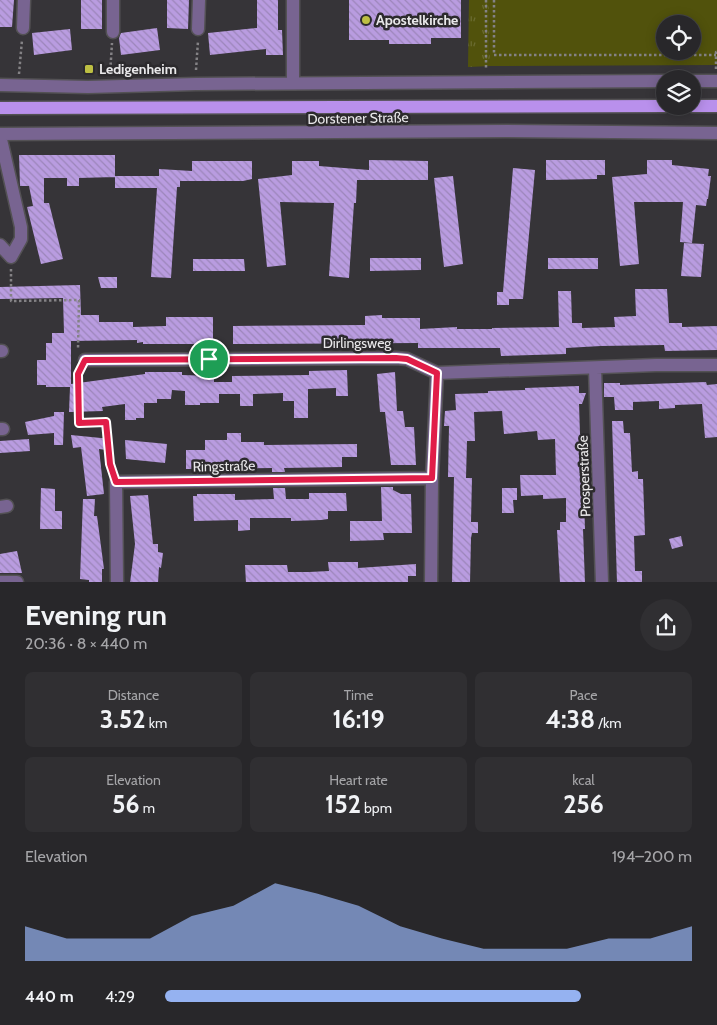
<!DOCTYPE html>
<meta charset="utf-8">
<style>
:root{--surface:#28272a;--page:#302f32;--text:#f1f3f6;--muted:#a5a5a8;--line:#444447;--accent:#95b2f1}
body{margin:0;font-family:Cabin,sans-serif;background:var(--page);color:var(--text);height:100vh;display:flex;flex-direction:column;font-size:19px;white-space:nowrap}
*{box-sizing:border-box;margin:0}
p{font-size:16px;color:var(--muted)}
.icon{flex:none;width:28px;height:28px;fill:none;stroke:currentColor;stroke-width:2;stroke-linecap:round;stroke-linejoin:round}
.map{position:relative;height:582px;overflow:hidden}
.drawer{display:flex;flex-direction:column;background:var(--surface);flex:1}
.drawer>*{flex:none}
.buttons{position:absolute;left:656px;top:15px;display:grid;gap:10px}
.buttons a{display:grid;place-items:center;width:45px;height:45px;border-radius:50%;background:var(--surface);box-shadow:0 2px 12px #0003,0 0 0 1px var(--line);font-size:25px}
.pin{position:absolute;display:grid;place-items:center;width:42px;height:42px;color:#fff;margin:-21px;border:2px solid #fff;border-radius:50%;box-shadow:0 1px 5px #0007}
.round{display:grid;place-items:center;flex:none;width:52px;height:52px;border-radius:26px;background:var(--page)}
.headline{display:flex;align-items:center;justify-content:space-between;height:85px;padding:0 25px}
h1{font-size:28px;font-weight:800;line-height:38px}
.figures{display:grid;grid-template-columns:repeat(3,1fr);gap:8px;height:85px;padding:5px 25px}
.figures div{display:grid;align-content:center;border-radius:8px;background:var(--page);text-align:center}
.figures b{font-size:25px;font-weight:800}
.figures small{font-size:14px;font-weight:400}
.figures p{font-size:14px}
.chart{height:140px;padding:10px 25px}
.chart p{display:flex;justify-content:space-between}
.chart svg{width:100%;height:90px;margin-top:5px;fill:var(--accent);opacity:.7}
ul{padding:0 25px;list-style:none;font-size:16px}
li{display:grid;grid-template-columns:80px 60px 1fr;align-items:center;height:38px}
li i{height:12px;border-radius:6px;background:var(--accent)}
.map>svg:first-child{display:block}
.grass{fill:url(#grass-tufts)}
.pitch{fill:#51520c;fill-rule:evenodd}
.building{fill:url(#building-back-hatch)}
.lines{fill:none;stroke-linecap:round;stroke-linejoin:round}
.minor-casing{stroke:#535154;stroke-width:15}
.major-casing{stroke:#535154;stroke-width:15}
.path{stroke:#848285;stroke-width:2.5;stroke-dasharray:2.5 2.5;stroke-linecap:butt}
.minor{stroke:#786491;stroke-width:12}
.major{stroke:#b990ec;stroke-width:12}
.route-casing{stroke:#fff;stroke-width:10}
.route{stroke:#e11d48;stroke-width:6}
.poi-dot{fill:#bdbf43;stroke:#2c2a2d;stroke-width:2}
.labels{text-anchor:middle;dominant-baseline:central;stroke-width:5;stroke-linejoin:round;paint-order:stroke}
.poi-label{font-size:14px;font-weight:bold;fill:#e9e8ea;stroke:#2c2a2d;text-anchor:start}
.street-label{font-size:14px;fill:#e9e8ea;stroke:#2c2a2d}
</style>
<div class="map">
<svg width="717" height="583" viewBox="0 0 717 583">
<defs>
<pattern id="grass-tufts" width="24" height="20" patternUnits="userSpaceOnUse" patternTransform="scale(1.25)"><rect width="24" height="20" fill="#51520c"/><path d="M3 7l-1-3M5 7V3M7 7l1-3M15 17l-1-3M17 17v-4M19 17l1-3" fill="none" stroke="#6a6b30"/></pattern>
<pattern id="building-back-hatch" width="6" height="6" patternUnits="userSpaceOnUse" patternTransform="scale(1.25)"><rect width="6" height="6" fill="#b99ce0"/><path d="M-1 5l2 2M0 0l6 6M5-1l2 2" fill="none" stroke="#9c86ba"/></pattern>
</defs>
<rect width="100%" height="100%" fill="#363438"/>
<!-- grass -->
<path class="grass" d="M 469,0 L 489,0 L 490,66 L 468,67 Z"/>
<!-- pitch -->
<path class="pitch" d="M 489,0 L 717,0 L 717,65 L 490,66 ZM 665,24 L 692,24 L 692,51 L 665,51 Z"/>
<!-- building -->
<path class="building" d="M 0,0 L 14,0 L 12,27 L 0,27 Z
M 81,0 L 102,0 L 102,29 L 81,29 Z
M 167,0 L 189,0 L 188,29 L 167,28 Z
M 257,0 L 278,0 L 278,30 L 282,30 L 283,55 L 266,55 L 266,49 L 210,55 L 208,33 L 257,28 Z
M 349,0 L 461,0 L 461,38 L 431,38 L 431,44 L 389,44 L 389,40 L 349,40 Z
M 157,28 L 160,50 L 121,55 L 119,38 L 121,33 Z
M 70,29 L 72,50 L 34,55 L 32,33 Z
M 19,155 L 115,155 L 115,177 L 79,178 L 79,186 L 67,186 L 67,178 L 44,178 L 44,203 L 49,203 L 63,259 L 41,264 L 27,207 L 33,206 L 29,186 L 20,186 Z
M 369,160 L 428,161 L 428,180 L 357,180 L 356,203 L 354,203 L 349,278 L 329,276 L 334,203 L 280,202 L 286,265 L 267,267 L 258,179 L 292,175 L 292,161 L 319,161 L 319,166 L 369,170 Z
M 546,160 L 605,160 L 605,175 L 597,175 L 597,179 L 546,180 Z
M 647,160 L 672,160 L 672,165 L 709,169 L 708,176 L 711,176 L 708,199 L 707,199 L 706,206 L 696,205 L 692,243 L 680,242 L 683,202 L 634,202 L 639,264 L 620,266 L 612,177 L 647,174 Z
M 192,161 L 252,161 L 252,179 L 243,181 L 180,181 L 180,187 L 177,187 L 171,278 L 151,277 L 157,188 L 115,188 L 115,176 L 159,176 L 159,169 L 192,171 Z
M 513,168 L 535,170 L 523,299 L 509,299 L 509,305 L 497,305 L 497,292 L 503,292 Z
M 453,176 L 463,264 L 444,267 L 434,178 Z
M 684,243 L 704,244 L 701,277 L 681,276 Z
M 370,258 L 421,258 L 421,270 L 370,271 Z
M 548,258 L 598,258 L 598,269 L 548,269 Z
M 193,259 L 244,259 L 245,271 L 193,271 Z
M 98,277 L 117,277 L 117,288 L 101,288 Z
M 80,285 L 81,315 L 99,315 L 99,322 L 133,322 L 133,327 L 166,326 L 166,317 L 213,317 L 213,344 L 143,344 L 143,342 L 137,343 L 137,340 L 71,341 L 71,384 L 145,374 L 145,372 L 182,372 L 182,375 L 214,376 L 214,382 L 232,382 L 232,376 L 309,375 L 309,371 L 347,370 L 348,396 L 336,396 L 336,388 L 308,389 L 308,418 L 294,418 L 294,401 L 283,401 L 283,393 L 253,394 L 253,406 L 240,406 L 240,394 L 219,394 L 219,403 L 200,403 L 200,405 L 185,405 L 185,391 L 172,390 L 171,399 L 157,399 L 157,403 L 144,403 L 144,418 L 136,418 L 136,420 L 125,420 L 125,404 L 102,407 L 103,411 L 69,412 L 70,387 L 46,387 L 46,385 L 37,385 L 37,360 L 46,360 L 46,343 L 52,343 L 52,333 L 64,333 L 63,298 L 0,299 L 0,287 Z
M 635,289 L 667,289 L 669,323 L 682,323 L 682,327 L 717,326 L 717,350 L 665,351 L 664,345 L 601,346 L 566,348 L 566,354 L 501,356 L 500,348 L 418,348 L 418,343 L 233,344 L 233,326 L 365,325 L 365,316 L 382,315 L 382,318 L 420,318 L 420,329 L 457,327 L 457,329 L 492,329 L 492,328 L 559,327 L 558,291 L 571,291 L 572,323 L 582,323 L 582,328 L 615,327 L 614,317 L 636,316 Z
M 395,372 L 397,411 L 403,411 L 405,427 L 414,427 L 416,465 L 391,465 L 385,412 L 380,412 L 377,374 Z
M 706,382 L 707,385 L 717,384 L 717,437 L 705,438 L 702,404 L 675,405 L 675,408 L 659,409 L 659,401 L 633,402 L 633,410 L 615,410 L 614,397 L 604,397 L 604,383 L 620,383 L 620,385 Z
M 579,386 L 579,393 L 586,393 L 582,404 L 579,404 L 580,434 L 584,434 L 586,473 L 583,473 L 585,529 L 583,529 L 585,583 L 560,583 L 557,530 L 560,530 L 560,522 L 566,522 L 566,498 L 543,499 L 543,495 L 521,496 L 520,475 L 556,475 L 555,439 L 538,440 L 537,431 L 504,434 L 502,411 L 474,412 L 475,441 L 467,441 L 466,478 L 472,478 L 471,522 L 478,522 L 478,533 L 472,533 L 471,538 L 470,583 L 452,583 L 454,477 L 448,477 L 449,426 L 444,426 L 445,411 L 456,410 L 455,394 L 488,393 L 488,391 L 525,390 L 525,388 Z
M 54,412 L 64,412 L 63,445 L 54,445 L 54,433 L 28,435 L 25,422 L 54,416 Z
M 612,421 L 623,421 L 624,433 L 630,433 L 632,472 L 638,471 L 638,479 L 643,479 L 645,535 L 634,536 L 635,571 L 642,571 L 642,582 L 617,583 Z
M 227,433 L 241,433 L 241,442 L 264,442 L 264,445 L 357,444 L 357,457 L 342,457 L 342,467 L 284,468 L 285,472 L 272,472 L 272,468 L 186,469 L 186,450 L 205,450 L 205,440 L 227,440 Z
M 71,435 L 111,439 L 111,444 L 106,445 L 107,450 L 99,449 L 104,494 L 87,496 L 81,447 L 73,448 Z
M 29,439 L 30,451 L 0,453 L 0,441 Z
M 125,440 L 167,444 L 165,463 L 126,459 Z
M 381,487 L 393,487 L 393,490 L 401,494 L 411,494 L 412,533 L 383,533 L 384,540 L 350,541 L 350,521 L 382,521 Z
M 41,488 L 55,489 L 55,511 L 62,511 L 62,529 L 40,529 Z
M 273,488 L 285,488 L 286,499 L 309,499 L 309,493 L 346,493 L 347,511 L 328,511 L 328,519 L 321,520 L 291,521 L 291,518 L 250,518 L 250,530 L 238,531 L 238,520 L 194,521 L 193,496 L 197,496 L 197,494 L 235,494 L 235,500 L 274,499 Z
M 502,488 L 517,488 L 517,500 L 513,500 L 514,513 L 502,513 Z
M 148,495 L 153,544 L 158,544 L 158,552 L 163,553 L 161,568 L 159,567 L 158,583 L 130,583 L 135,544 L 130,496 Z
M 83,499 L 95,499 L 94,516 L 97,516 L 104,569 L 102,569 L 102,583 L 89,583 L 89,580 L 80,579 Z
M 681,536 L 683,546 L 672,549 L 669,539 Z
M 17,551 L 22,573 L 0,573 L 0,554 Z
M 328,562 L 358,562 L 358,568 L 416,564 L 416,576 L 408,576 L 408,583 L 246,583 L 245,565 L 287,565 L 288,572 L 309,572 L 329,571 Z"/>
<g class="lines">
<!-- minor casing -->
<g class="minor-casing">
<path id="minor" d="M 293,0 L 293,83
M 23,28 L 24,0
M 198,29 L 199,0
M 113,32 L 113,0
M 692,81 L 717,81
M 0,85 L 88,87 L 196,84 L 665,81
M 0,134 L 506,131 L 717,133
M 0,135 L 21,227 L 21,239 L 11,257 L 0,245
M 0,351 L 2,351
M 85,360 L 396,358 L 407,359 L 437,373 L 656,365 L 717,365
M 595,368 L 602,583
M 0,429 L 3,429
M 0,507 L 7,506
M 0,582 L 17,582
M 117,583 L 116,482 L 432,478
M 431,583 L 432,478 L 437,373"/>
</g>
<!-- major casing -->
<g class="major-casing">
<path id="major" d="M 692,106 L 717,106
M 0,108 L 665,106"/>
</g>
<!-- path -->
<path class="path" d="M 486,0 L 486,68
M 494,0 L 494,55 L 716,55
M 716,69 L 716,52 L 717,52
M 196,70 L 198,41
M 19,74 L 22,40
M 110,75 L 112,43
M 11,269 L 11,301 L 79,300 L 78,349
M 80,371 L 79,423 L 106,422 L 110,464 L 113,472"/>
<!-- minor -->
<use href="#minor" class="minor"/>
<!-- major -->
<use href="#major" class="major"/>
</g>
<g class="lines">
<!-- route casing -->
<g class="route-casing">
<path id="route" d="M 396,358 L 407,359 L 437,373 L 432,478 L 116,482 L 110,464 L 106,422 L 79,423 L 78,374 L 85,360 Z"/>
</g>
<!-- route -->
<use href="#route" class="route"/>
</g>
<!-- markers -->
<g class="poi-dot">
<circle cx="366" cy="20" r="5"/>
<rect x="84" y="64" width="10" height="10" rx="2.5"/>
</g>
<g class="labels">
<!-- poi labels -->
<g class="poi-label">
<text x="376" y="20">Apostelkirche</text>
<text x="99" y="69">Ledigenheim</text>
</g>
<!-- street labels -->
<g class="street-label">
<text transform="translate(358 118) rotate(-1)">Dorstener Straße</text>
<text x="357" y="343">Dirlingsweg</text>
<text transform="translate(224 466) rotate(-1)">Ringstraße</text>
<text transform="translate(584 476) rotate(-92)">Prosperstraße</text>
</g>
</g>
</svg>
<div class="buttons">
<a><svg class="icon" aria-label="locate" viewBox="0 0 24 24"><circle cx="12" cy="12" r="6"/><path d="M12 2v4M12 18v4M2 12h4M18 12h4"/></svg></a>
<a><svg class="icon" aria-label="layers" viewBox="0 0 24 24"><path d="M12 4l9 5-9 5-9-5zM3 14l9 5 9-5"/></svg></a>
</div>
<div class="pin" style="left:209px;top:359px;background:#1e9e55"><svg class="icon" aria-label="arrive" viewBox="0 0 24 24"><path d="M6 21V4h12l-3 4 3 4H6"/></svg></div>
</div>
<section class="drawer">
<div class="headline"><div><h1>Evening run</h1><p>20:36 · 8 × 440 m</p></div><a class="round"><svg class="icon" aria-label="share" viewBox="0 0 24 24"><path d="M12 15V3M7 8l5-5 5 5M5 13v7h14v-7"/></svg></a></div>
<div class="figures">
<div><p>Distance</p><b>3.52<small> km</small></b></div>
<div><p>Time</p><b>16:19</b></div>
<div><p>Pace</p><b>4:38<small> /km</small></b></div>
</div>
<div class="figures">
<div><p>Elevation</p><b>56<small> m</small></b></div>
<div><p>Heart rate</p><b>152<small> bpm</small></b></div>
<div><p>kcal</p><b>256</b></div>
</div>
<div class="chart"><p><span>Elevation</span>194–200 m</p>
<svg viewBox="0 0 160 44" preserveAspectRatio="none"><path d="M0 44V27L10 33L20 33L30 33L40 22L50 17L60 6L70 11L80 17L90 27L100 33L110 38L120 38L130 38L140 33L150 33L160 27V44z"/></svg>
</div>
<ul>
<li><b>440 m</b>4:29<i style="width:79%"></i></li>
</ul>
</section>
